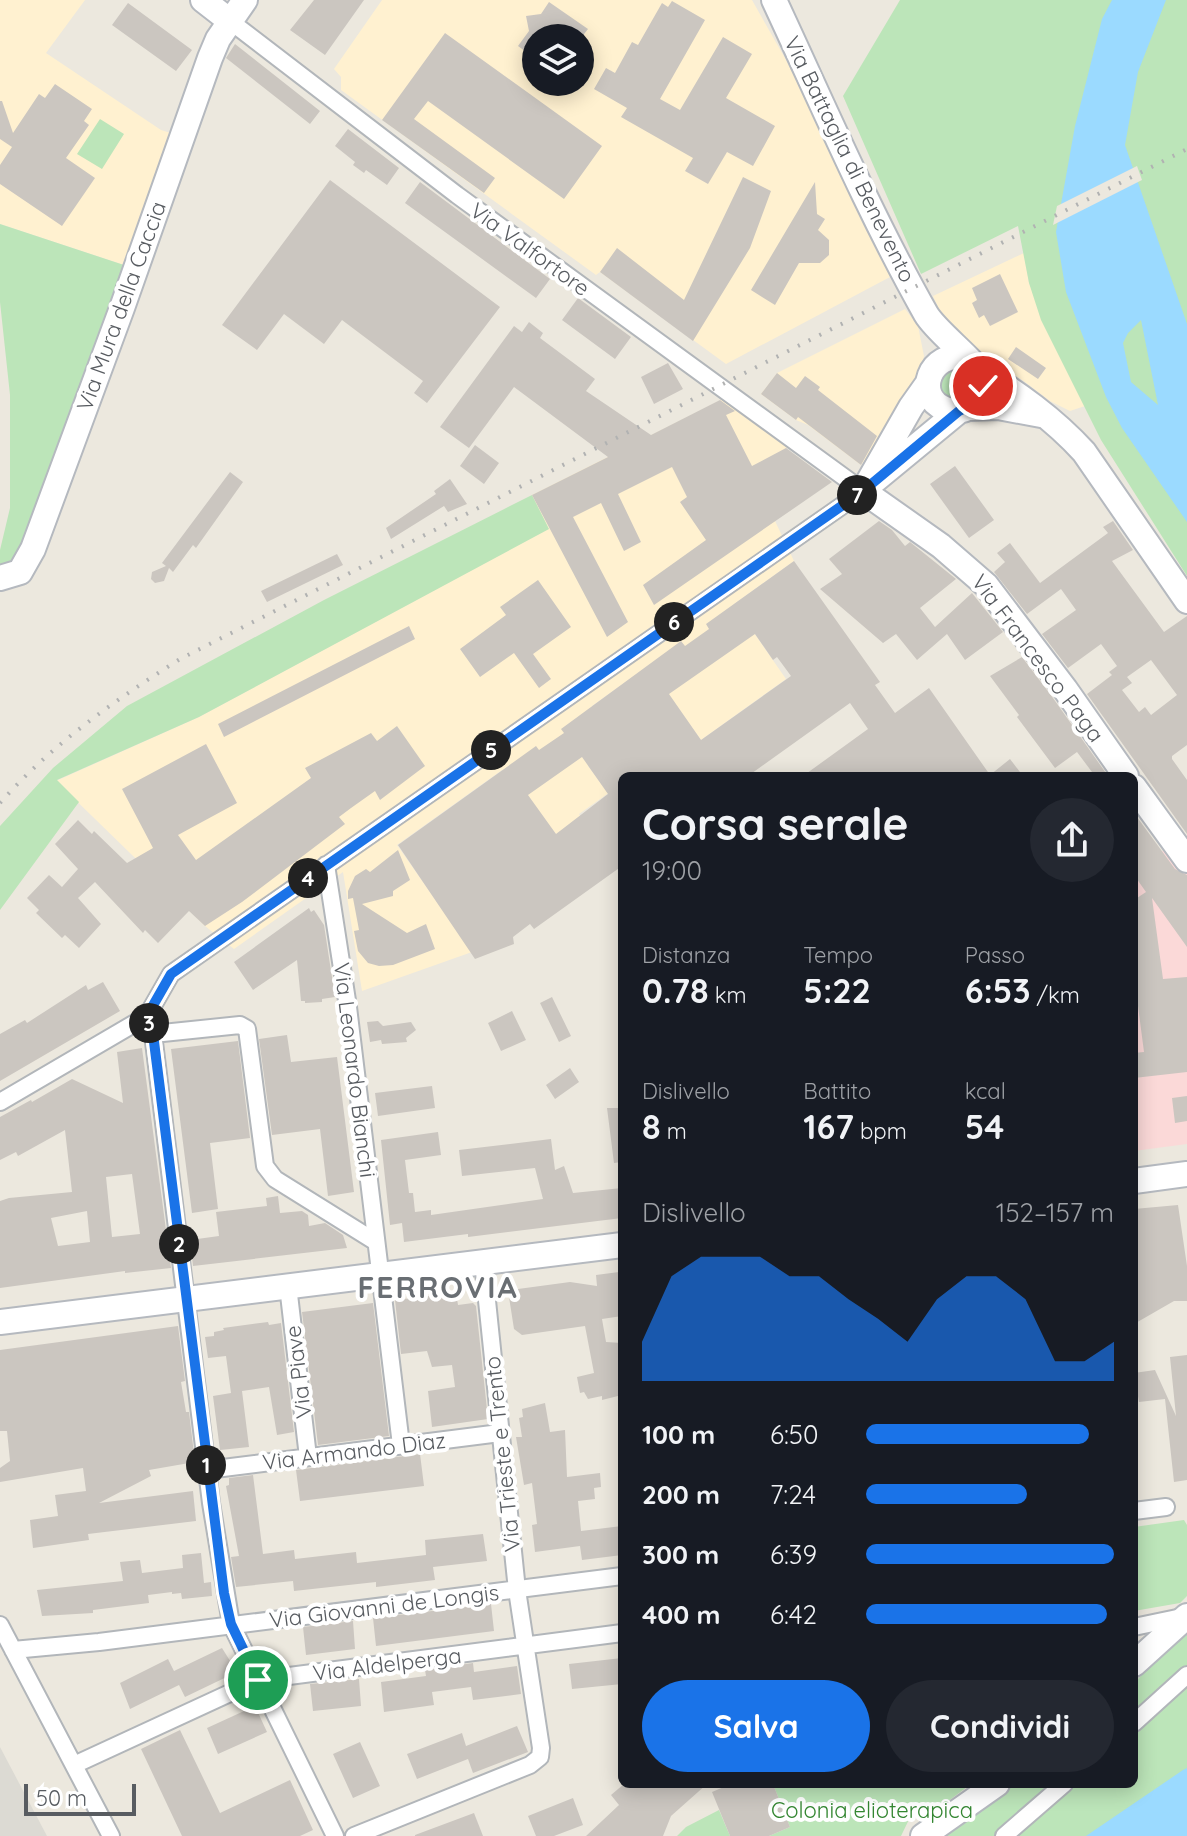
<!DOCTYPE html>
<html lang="it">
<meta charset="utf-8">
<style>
:root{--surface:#171b24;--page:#242831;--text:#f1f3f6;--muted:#9ea1a6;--accent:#1a73e8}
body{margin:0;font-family:Quicksand,sans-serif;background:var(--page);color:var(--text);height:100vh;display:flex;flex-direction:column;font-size:30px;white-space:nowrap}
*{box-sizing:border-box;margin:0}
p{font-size:26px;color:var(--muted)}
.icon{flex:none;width:44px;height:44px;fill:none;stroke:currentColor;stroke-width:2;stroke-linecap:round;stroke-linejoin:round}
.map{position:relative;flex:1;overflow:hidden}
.sheet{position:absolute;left:618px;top:772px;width:520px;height:1016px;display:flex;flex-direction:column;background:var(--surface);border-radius:12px;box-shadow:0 4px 20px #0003}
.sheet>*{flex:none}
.fabs{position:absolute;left:522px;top:24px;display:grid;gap:16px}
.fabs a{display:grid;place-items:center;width:72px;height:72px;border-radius:50%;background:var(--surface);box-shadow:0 4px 20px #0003;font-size:40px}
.scale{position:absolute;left:24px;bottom:20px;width:112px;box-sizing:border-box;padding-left:8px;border:4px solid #585c61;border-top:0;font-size:22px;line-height:28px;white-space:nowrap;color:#585c61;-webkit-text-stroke:6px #fff;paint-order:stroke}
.pin{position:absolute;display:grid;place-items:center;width:68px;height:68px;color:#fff;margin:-34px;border:4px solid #fff;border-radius:50%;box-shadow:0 2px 8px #0007}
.km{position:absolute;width:40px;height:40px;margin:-20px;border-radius:50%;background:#222;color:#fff;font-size:22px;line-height:40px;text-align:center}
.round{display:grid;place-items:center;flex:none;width:84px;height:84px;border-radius:42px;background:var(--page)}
.overview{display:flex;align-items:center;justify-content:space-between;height:136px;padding:0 24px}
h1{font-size:44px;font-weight:800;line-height:60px}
.stats{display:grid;grid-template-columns:repeat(3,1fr);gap:12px;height:136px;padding:8px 24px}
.stats div{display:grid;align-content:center}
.stats b{font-size:34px;font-weight:800}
.stats small{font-size:22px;font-weight:400}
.stats p{font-size:22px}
.chart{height:224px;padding:16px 24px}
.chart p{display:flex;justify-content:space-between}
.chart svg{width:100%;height:144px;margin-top:8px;fill:var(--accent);opacity:.7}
.cta{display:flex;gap:16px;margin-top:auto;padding:16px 24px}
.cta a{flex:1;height:92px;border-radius:48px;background:var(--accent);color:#fff;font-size:32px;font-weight:800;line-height:92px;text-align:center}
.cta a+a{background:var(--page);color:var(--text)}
ul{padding:0 24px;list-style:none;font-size:26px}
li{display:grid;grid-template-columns:128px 96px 1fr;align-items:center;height:60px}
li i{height:20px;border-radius:10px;background:var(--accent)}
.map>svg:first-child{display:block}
.commercial{fill:#fff1d0;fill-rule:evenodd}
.industrial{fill:#dcdad3}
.medical{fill:#fbd9d8}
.green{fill:#bce5b9}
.water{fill:#9bdaff;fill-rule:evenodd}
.pier{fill:#ece8de}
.building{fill:#cbc6c0;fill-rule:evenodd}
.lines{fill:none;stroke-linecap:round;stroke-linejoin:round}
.street-casing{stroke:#b2b6ba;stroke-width:20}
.secondary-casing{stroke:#b5b9bf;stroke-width:28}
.street{stroke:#fff;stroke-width:16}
.secondary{stroke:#fff;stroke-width:24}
.rail{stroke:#b1b2b2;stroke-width:4;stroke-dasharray:2 10;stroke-linecap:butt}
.route-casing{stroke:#fff;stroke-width:16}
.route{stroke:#1a73e8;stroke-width:10}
.labels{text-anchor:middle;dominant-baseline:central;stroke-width:8;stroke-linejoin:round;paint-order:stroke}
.street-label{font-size:22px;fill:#585c61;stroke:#fff}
.park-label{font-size:22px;fill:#338631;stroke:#fff}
.district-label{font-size:30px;font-weight:bold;letter-spacing:2px;fill:#696e73;stroke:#fff}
</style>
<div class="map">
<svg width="1187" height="1836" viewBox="0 0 1187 1836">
<rect width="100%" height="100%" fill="#ece8de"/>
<!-- commercial -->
<path class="commercial" d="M 0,0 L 85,0 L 46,53 L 161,130 L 177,135 L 130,267 L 0,224 Z
M 382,0 L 752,0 L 786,60 L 834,156 L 890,277 L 726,364 L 600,272 L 596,275 L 341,90 L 341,77 L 334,69 ZM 536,38 L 580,38 L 580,82 L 536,82 Z
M 1024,253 L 1029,283 L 1085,406 L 1070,411 L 1050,401 L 1025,382 L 964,342 L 947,326 L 933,296 Z
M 905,309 L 918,326 L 924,356 L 920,372 L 886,442 L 873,458 L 869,455 L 861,465 L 808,425 L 796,420 L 761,394 L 777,373 Z
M 723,399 L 789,447 L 729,479 L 775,521 L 794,561 L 734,604 L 786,679 L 701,740 L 648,666 L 592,706 L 600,718 L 588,766 L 603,786 L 622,776 L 610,792 L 579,814 L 581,817 L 556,834 L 502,770 L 397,845 L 472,952 L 362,991 L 343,872 L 234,949 L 205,926 L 56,781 L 199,717 L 548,529 L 532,495 Z"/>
<!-- industrial -->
<path class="industrial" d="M 0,1747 L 47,1836 L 0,1836 Z"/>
<!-- medical -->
<path class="medical" d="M 1168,847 L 1187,873 L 1187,1144 L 1134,1151 L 1134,872 Z"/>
<!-- green -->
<path class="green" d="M 900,0 L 1187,0 L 1187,576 L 1101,440 L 1041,320 L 1029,283 L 1018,226 L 921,274 L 843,96 Z
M 100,119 L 124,134 L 102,169 L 77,154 Z
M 0,224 L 130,267 L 20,563 L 0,568 L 0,550 L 10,508 L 10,395 L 0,302 Z
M 943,368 L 968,369 L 974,393 L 947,405 L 935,378 Z
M 532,495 L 549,529 L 199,717 L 57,780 L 79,802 L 0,910 L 0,826 L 53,768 L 127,706 L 324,600 Z
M 1184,1520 L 1187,1525 L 1187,1596 L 1180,1603 L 1134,1611 L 1134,1527 Z
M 1187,1629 L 1187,1836 L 912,1836 L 988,1784 L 1134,1784 L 1134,1683 Z
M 773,1784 L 971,1784 L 935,1811 L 917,1803 L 901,1836 L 769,1836 L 790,1827 Z
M 719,1810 L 730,1836 L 677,1836 L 686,1827 Z"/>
<!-- water -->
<path class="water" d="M 1112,0 L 1166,0 L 1138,72 L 1125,145 L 1187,324 L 1187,522 L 1122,428 L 1106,397 L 1066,292 L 1056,232 L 1075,126 L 1102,19 ZM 1141,320 L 1158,405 L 1131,382 L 1123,343 L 1128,333 Z
M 1187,1768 L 1187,1836 L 1086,1836 L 1183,1770 Z"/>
<!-- pier -->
<path class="pier" d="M 1137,166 L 1142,180 L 1053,225 L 1057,206 Z"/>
<!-- building -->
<path class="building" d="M 314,0 L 364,0 L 325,55 L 290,30 Z
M 672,1 L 705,20 L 660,99 L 680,110 L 723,37 L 752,54 L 726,98 L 775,126 L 753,166 L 727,152 L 708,184 L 685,171 L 693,158 L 621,117 L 627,108 L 594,89 L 606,68 L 615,73 L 632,42 L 638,45 L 662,3 L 668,7 Z
M 549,2 L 588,29 L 581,38 L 536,38 L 536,59 L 518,46 L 529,31 L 526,16 L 541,14 Z
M 128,3 L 192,50 L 176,71 L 112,25 Z
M 445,33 L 602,146 L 564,199 L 428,101 L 414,119 L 495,178 L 484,193 L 382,120 Z
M 235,44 L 320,111 L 310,124 L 226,58 Z
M 55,84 L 92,109 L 84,121 L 89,125 L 66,158 L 95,178 L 62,226 L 0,184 L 0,165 L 12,147 L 0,139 L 0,101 L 2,101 L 13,133 L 39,94 L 45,98 Z
M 348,129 L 399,168 L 387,185 L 366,170 L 364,173 L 353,165 L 355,162 L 335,146 Z
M 743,177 L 771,191 L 750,248 L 693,341 L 600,272 L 617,248 L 684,300 Z
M 330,180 L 500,307 L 427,403 L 414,393 L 423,381 L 342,320 L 324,344 L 284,314 L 257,350 L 222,325 Z
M 420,182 L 550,279 L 536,298 L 405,203 Z
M 815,182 L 817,214 L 825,219 L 818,230 L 829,240 L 829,255 L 820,263 L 799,263 L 775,305 L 751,290 Z
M 1000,274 L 1018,312 L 990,326 L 984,315 L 979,318 L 972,303 L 977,300 L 972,288 Z
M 578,298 L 631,337 L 615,359 L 562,320 Z
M 529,322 L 543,333 L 540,338 L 595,379 L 586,391 L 651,435 L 720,400 L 735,411 L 726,415 L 752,466 L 786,448 L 832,482 L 654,605 L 643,585 L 706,540 L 680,502 L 687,497 L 672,467 L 618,494 L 641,542 L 624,551 L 601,503 L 573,517 L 628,622 L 607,637 L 532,495 L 608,457 L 514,387 L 469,448 L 440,427 L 514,326 L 522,332 Z
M 1016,347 L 1046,368 L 1038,379 L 1008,359 Z
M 668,363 L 683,389 L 654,404 L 641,377 Z
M 777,373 L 796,388 L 805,376 L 820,387 L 818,390 L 877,436 L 861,465 L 798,417 L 796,420 L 761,394 Z
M 475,445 L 499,463 L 484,484 L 460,466 Z
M 955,466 L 994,520 L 969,538 L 930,484 Z
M 230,472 L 243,482 L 196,548 L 193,545 L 173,572 L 169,568 L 164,581 L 155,583 L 151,579 L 152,572 L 166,566 L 162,563 Z
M 450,479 L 467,504 L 448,512 L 444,506 L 391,539 L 386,528 L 436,494 L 434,491 Z
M 879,521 L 892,530 L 905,546 L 910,542 L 956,579 L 920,608 L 935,627 L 972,593 L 1003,632 L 965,660 L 947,634 L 917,660 L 896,634 L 883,643 L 820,589 L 842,574 L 829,559 Z
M 1113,521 L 1133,550 L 1112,561 L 1164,632 L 1187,616 L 1187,745 L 1172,756 L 1172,759 L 1187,780 L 1187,834 L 1087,694 L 1112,675 L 1109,672 L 1117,666 L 1101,644 L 1068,668 L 1042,634 L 1076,610 L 1061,589 L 1027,614 L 994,572 L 1005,562 L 997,553 L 1010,543 L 1040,583 L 1108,533 L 1103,527 ZM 1151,660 L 1177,695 L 1151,715 L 1145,707 L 1139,712 L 1122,690 L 1132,683 L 1127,677 Z
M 337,554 L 343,565 L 267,602 L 261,591 Z
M 794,561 L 880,682 L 875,685 L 895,713 L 929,688 L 990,775 L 1010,759 L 1023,776 L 803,776 L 868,729 L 850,703 L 748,776 L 622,776 L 622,866 L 534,929 L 530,924 L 513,937 L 514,944 L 475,959 L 398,845 L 536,746 L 539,750 L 564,733 L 561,729 L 681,641 L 685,646 L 709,629 L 706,624 ZM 755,634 L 773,660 L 777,657 L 791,676 L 701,740 L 669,694 ZM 582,757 L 608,794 L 556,834 L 528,795 Z
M 538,580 L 571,627 L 533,654 L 551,679 L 539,688 L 514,653 L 480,677 L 460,649 L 506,615 L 500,607 Z
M 409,626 L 415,639 L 224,737 L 218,724 Z
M 1022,657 L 1053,698 L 1108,776 L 1095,776 L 1077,752 L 1055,768 L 1017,717 L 1019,715 L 990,676 Z
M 397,726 L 425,766 L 380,800 L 375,791 L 351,808 L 339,817 L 345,824 L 242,902 L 205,926 L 189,911 L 158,943 L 145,930 L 143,933 L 95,882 L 78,898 L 101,924 L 79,948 L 65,935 L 62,938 L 36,913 L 39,910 L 27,898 L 49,875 L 62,887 L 78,869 L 55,844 L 78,820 L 92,834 L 94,831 L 127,863 L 153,848 L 122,789 L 206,744 L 237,803 L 178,835 L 196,860 L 311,778 L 305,768 L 371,733 L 377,741 Z
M 1134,813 L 1175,869 L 1187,875 L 1187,947 L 1152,898 L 1163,979 L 1187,977 L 1187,1072 L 1134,1078 L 1134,1053 L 1144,1052 L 1138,1006 L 1134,1007 L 1134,900 L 1146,892 L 1134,875 Z
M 398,850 L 410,880 L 393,891 L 393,896 L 362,904 L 407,933 L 426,924 L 435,949 L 393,965 L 379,966 L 368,963 L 358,951 L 354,931 L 359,930 L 353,898 L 348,899 L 348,891 L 355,876 L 366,869 L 370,872 Z
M 309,908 L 311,912 L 314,910 L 324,925 L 335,997 L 322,999 L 322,1002 L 305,1003 L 305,1001 L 301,1001 L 297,960 L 253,990 L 234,962 Z
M 103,982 L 120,1011 L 0,1081 L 0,1034 L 25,1020 L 27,1023 L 86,985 L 88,990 Z
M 552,997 L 571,1036 L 559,1042 L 540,1003 Z
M 512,1011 L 526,1040 L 501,1051 L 488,1023 Z
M 378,1021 L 383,1026 L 411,1022 L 416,1030 L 406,1038 L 407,1042 L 382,1044 L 381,1040 L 370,1042 L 367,1022 Z
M 287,1035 L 291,1062 L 337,1057 L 354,1192 L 328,1196 L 320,1129 L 272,1135 L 259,1039 Z
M 238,1041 L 250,1138 L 210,1143 L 218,1209 L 192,1213 L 171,1049 Z
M 142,1048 L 171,1268 L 125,1273 L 125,1271 L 0,1288 L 0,1201 L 9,1198 L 72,1192 L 65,1130 L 18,1156 L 16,1152 L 0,1160 L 0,1117 L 31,1100 L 32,1102 L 72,1079 L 123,1103 L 117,1052 ZM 132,1174 L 140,1234 L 112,1237 L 106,1177 ZM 87,1211 L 90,1242 L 58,1246 L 51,1218 Z
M 570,1068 L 579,1082 L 555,1099 L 546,1085 Z
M 432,1086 L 435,1108 L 378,1116 L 375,1093 Z
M 1187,1096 L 1187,1121 L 1175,1123 L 1172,1098 Z
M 607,1108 L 620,1108 L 622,1162 L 614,1163 Z
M 438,1132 L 441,1155 L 405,1160 L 409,1193 L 413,1193 L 415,1212 L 431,1210 L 431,1215 L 543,1199 L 535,1168 L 462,1176 L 459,1150 L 551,1139 L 555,1170 L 564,1166 L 573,1193 L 622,1188 L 622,1218 L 468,1237 L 468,1234 L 404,1242 L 402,1223 L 390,1225 L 381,1140 Z
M 278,1196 L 280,1213 L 302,1211 L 308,1215 L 309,1226 L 325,1223 L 343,1235 L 347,1248 L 193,1266 L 190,1240 L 219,1236 L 216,1212 L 267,1206 L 266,1198 Z
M 1178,1205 L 1187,1266 L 1187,1301 L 1174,1301 L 1134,1324 L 1134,1209 Z
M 619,1272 L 622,1274 L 622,1316 L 602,1319 L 606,1342 L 622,1343 L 622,1395 L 602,1400 L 602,1396 L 588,1399 L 584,1392 L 580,1393 L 577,1377 L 594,1373 L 585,1326 L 522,1335 L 514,1329 L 509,1297 L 518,1289 L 570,1282 L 597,1286 L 596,1275 Z
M 456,1293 L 458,1305 L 473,1303 L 476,1306 L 488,1419 L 432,1427 L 428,1391 L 455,1387 L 452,1365 L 432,1367 L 427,1351 L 401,1354 L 395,1300 Z
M 373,1303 L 389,1436 L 318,1445 L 302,1312 Z
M 268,1322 L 269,1325 L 281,1323 L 294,1432 L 277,1435 L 269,1387 L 242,1391 L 249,1447 L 220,1450 L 213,1396 L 231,1393 L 226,1356 L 208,1358 L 205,1337 L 214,1336 L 214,1332 L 224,1330 L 223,1328 Z
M 178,1326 L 185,1381 L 181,1382 L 186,1412 L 189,1412 L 195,1462 L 149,1470 L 151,1476 L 99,1503 L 193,1491 L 196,1521 L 88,1534 L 89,1540 L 33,1548 L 30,1520 L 58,1516 L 55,1495 L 86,1491 L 83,1468 L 0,1482 L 0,1468 L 10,1461 L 7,1431 L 0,1431 L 0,1350 Z
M 1187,1355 L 1187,1480 L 1174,1482 L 1165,1399 L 1139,1402 L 1134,1373 L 1155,1370 L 1176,1416 L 1170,1357 Z
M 545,1403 L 550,1432 L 565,1430 L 567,1477 L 600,1473 L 601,1487 L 594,1488 L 595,1499 L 578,1501 L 581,1531 L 622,1526 L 622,1555 L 582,1560 L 580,1546 L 535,1552 L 532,1525 L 537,1524 L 532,1483 L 524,1485 L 516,1437 L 522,1437 L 519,1418 L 523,1417 L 522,1409 Z
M 420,1454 L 424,1486 L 300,1501 L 296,1470 Z
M 253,1475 L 263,1554 L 294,1550 L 295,1559 L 356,1552 L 357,1563 L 426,1555 L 425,1540 L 483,1534 L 487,1561 L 433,1567 L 435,1580 L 376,1587 L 376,1582 L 294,1591 L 293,1581 L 236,1587 L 231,1557 L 239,1556 L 226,1486 L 229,1485 L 229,1478 Z
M 201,1553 L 204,1583 L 211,1582 L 212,1596 L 182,1599 L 181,1593 L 172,1594 L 172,1592 L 148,1595 L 149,1603 L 93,1610 L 93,1613 L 42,1616 L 37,1590 L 123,1581 L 120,1562 L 140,1560 L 142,1573 L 183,1568 L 182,1555 Z
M 491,1604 L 494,1631 L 376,1646 L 373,1618 Z
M 353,1621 L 355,1649 L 306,1655 L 303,1627 Z
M 222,1648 L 237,1672 L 185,1697 L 179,1685 L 130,1709 L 120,1683 L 168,1659 L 174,1671 Z
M 622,1658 L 622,1684 L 572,1689 L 569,1664 Z
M 473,1663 L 474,1672 L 517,1666 L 521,1694 L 473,1700 L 471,1687 L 432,1692 L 434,1705 L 384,1712 L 381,1682 L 426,1676 L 425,1670 Z
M 359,1679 L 361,1706 L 313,1711 L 310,1684 Z
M 255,1706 L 267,1732 L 218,1754 L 207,1728 Z
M 517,1726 L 528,1752 L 473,1773 L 468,1759 L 417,1779 L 407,1754 L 462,1733 L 466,1746 Z
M 180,1730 L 220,1813 L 290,1780 L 313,1830 L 300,1836 L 182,1836 L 141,1749 Z
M 360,1742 L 380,1786 L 353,1798 L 333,1754 Z
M 624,1784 L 707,1784 L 671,1816 L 663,1836 L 586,1836 L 619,1805 L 611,1795 Z
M 731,1784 L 773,1784 L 790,1827 L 769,1836 L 730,1836 L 712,1792 Z
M 573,1798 L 583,1825 L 554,1836 L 536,1836 L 528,1816 Z
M 474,1813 L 483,1836 L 415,1836 L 415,1835 Z"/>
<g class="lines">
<!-- street casing -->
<g class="street-casing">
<path id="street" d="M 326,865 L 348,1007 L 401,1445
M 147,1016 L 171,974 L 863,491 L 457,195 L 230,21
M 147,1016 L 153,1034 L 211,1503 L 231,1624 L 335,1836
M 153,1034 L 240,1025 L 247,1029 L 265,1166 L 275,1179 L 376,1242
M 0,1102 L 147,1016
M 288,1286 L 308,1457
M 207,1470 L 500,1433
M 1134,1511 L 1166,1507
M 0,1625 L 111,1836
M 1134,1627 L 1182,1617
M 13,1650 L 99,1642 L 622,1576
M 1134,1723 L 1187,1675
M 74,1765 L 258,1680 L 622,1633
M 354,1836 L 530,1765 L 540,1757 L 541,1748 L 517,1590 L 483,1262
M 1004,1836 L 1064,1784"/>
</g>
<!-- secondary casing -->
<g class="secondary-casing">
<path id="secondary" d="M 203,0 L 230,21
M 774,0 C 823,105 869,213 926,314 C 937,333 979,363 982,377 C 988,399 966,417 945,409 C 913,396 930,350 965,358
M 979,369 C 1017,393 1053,418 1084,452 L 1187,601
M 969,408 L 998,407 L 1041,415
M 874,481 L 959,411
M 863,491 L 941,546 L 986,585 L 1065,689 L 1126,776
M 863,491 L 911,407 L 928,383
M 0,578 L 20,572 L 33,549 L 122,308 L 210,58 L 218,39 L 245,0
M 1134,787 L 1187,860
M 1134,1181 L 1187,1174
M 0,1322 L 622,1245
M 1134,1664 L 1187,1616
M 923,1836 L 997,1784"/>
</g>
<!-- street -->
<use href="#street" class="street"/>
<!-- secondary -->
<use href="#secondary" class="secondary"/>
<!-- rail -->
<path class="rail" d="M 0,803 C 51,745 115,700 180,659 L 1187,149"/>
</g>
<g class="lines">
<!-- route casing -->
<g class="route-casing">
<path id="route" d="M 258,1680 L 231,1624 L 224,1593 L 153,1034 L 147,1016 L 171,974 L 863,491 L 959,411 L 976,403 L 983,386"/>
</g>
<!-- route -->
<use href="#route" class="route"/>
</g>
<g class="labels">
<!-- street labels -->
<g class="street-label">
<text transform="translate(850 159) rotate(64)">Via Battaglia di Benevento</text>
<text transform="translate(530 249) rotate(36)">Via Valfortore</text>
<text transform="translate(121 306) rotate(-70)">Via Mura della Caccia</text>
<text transform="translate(1038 658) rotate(53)">Via Francesco Paga</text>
<text transform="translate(355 1070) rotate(83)">Via Leonardo Bianchi</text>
<text transform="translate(298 1372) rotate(-97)">Via Piave</text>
<text transform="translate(354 1451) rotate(-7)">Via Armando Diaz</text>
<text transform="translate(502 1454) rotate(-96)">Via Trieste e Trento</text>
<text transform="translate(384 1606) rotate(-7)">Via Giovanni de Longis</text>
<text transform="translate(387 1664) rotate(-7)">Via Aldelperga</text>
</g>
<!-- park labels -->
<g class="park-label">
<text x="872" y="1810">Colonia elioterapica</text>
</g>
<!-- district labels -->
<g class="district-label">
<text x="438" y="1287">FERROVIA</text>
</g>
</g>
</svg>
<div class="fabs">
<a><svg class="icon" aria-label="layers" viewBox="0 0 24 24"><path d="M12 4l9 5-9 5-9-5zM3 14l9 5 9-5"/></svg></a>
</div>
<div class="scale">50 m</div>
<div class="pin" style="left:258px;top:1680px;background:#1e9e55"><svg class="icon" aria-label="arrive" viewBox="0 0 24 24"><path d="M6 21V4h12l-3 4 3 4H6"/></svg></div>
<div class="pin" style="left:983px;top:386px;background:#d93025"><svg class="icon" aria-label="check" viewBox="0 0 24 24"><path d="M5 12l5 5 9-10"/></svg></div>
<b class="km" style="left:206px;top:1465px">1</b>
<b class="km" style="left:179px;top:1244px">2</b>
<b class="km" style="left:149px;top:1023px">3</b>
<b class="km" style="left:308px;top:878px">4</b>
<b class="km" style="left:491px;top:750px">5</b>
<b class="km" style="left:674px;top:622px">6</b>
<b class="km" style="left:857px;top:495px">7</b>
<section class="sheet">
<div class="overview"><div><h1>Corsa serale</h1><p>19:00</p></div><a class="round"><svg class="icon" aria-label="share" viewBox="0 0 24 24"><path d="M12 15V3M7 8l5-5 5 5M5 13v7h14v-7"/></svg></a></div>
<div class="stats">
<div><p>Distanza</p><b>0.78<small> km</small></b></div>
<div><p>Tempo</p><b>5:22</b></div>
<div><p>Passo</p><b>6:53<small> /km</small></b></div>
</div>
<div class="stats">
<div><p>Dislivello</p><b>8<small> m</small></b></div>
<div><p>Battito</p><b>167<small> bpm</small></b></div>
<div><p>kcal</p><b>54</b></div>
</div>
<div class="chart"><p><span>Dislivello</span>152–157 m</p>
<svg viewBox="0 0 160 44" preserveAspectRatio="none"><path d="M0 44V32L10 12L20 6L30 6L40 6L50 12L60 12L70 19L80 25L90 32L100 19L110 12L120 12L130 19L140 38L150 38L160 32V44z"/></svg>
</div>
<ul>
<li><b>100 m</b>6:50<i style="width:90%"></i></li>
<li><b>200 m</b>7:24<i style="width:65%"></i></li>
<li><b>300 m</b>6:39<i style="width:100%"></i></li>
<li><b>400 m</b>6:42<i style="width:97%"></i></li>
</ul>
<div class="cta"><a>Salva</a><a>Condividi</a></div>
</section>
</div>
